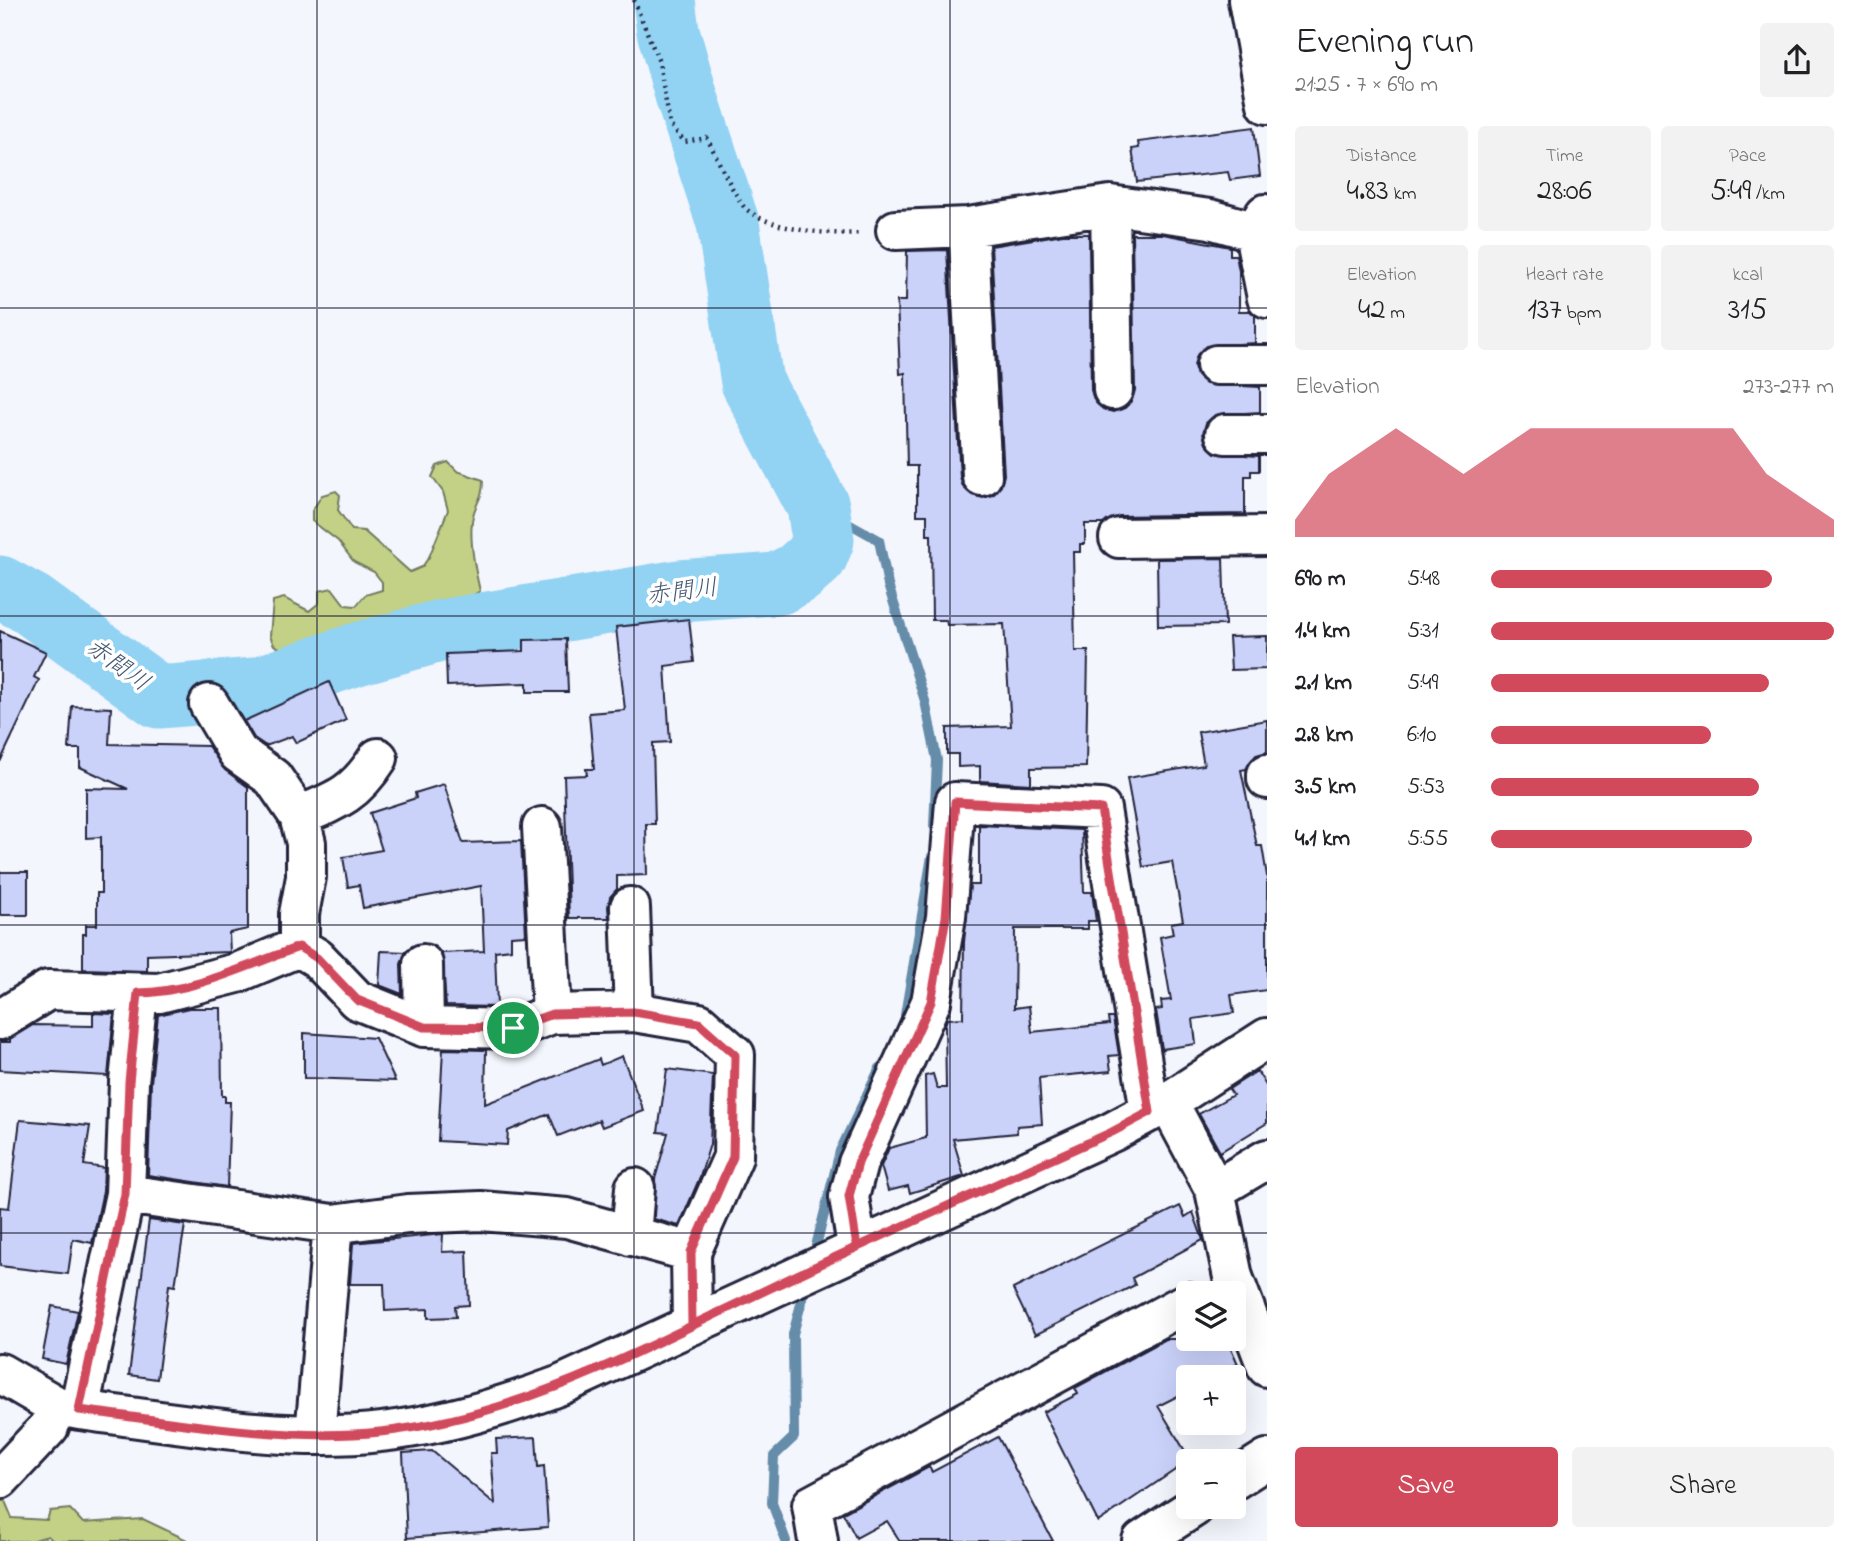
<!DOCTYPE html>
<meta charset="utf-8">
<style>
:root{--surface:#fff;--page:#f2f2f2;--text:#202124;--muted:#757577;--accent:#d1495b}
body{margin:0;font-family:"Indie Flower","Klee One",sans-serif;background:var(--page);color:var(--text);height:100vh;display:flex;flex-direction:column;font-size:26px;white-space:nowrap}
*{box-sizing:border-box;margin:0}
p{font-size:23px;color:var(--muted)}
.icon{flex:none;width:38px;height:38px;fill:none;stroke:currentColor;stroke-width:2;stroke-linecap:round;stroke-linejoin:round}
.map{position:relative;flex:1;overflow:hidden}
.details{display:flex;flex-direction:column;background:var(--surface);width:595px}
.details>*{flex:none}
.controls{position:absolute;left:1176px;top:1281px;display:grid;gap:14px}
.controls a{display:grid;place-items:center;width:70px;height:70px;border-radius:7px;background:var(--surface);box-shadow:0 7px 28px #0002;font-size:35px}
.pin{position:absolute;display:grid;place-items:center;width:60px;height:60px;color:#fff;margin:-30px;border:4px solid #fff;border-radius:50%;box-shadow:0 2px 7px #0007}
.round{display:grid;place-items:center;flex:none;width:74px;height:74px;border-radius:7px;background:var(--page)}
.overview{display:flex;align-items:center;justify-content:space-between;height:119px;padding:0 28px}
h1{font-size:38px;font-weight:600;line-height:52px}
.figures{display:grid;grid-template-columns:repeat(3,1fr);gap:10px;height:119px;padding:7px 28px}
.figures div{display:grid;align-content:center;border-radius:7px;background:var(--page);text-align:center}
.figures b{font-size:30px;font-weight:600}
.figures small{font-size:19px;font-weight:400}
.figures p{font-size:19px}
.chart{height:196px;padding:14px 28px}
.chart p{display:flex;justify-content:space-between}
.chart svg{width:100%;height:126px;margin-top:7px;fill:var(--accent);opacity:.7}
.button{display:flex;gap:14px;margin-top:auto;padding:14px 28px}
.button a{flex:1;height:80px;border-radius:7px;background:var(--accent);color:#fff;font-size:28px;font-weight:600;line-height:80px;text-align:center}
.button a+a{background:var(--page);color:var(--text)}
ul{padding:0 28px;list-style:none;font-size:23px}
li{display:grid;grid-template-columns:112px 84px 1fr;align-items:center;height:52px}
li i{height:18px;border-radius:9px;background:var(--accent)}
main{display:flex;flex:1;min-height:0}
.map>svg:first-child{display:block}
.green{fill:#c2d185;stroke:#727a60;stroke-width:2}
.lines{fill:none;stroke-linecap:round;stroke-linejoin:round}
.stream{stroke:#658ca9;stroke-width:10}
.river{stroke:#92d2f3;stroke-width:63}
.building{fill:#cad2fa;stroke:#22223b;stroke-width:2}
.minor-casing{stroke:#22223b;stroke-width:44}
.path{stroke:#22223b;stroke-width:4.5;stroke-dasharray:2 5;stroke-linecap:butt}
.minor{stroke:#fff;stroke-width:38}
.route-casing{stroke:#fff;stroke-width:14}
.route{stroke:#d1495b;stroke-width:9}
.grid{fill:none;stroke:#22223b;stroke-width:2;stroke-opacity:0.55}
.labels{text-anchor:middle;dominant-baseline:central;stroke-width:7;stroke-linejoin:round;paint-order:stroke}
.water-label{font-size:24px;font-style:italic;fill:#445772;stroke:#fff}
</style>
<main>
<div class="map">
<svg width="1267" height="1541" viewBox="0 0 1267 1541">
<rect width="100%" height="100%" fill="#f4f6fe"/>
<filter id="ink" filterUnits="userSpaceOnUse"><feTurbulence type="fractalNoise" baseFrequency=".0143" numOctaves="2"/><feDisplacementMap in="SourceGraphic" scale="14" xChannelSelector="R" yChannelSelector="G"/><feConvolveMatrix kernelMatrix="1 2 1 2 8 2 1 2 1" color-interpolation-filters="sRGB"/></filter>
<g filter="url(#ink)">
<!-- green -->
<path class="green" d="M 448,462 L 457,471 L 483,480 C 483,496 479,498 474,512 C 467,534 475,570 480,591 L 459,604 L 454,617 L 445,622 L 375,640 L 362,627 L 355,636 L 355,647 L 307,663 L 274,645 L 270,636 L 273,601 L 284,598 L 309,611 L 319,603 L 319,591 L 332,588 L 345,605 L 356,606 L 365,595 L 382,590 L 382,582 L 374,572 L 354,562 L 338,541 L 312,521 L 312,511 L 322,495 L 336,491 L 340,495 L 338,510 L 352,530 L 364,531 L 410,572 L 422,567 L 429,557 L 448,510 L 443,492 L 432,477 L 437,466 Z
M 0,1501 L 5,1501 L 12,1518 L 47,1520 L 50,1511 L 70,1509 L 83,1523 L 143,1519 L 189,1541 L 53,1541 L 48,1536 L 30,1541 L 0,1541 Z"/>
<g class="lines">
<!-- stream -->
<path class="stream" d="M 818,506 L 879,540 L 888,585 L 925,701 L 937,760 L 934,826
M 905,1015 L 932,856
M 816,1246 L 840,1151 L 880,1068
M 786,1541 L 772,1503 L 774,1456 L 794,1437 L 793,1334 L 805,1289"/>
<!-- river -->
<path class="river" d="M 0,587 L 31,604 L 159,697 L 255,689 L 357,654 L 440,631 L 679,591 L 777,584 L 798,573 L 816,557 L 823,540 L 818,506 L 752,382 L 728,223 L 687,98 L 668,31 L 664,0"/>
</g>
<!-- building -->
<path class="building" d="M 1254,127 L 1260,176 L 1230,180 L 1228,172 L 1137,182 L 1132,149 L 1139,148 L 1138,142 Z
M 1063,234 L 1089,234 L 1091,390 L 1095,402 L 1103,409 L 1113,412 L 1125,408 L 1132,400 L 1135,390 L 1132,234 L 1163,234 L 1230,247 L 1230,255 L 1236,255 L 1239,271 L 1239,311 L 1250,311 L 1255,315 L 1255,343 L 1206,346 L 1197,355 L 1194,366 L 1197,376 L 1206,384 L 1260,387 L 1260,412 L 1215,415 L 1206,423 L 1203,433 L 1206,444 L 1215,453 L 1259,456 L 1259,471 L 1251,471 L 1251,476 L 1245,476 L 1245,514 L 1119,516 L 1103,524 L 1085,524 L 1085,544 L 1080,544 L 1080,552 L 1073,552 L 1075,651 L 1088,651 L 1086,767 L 1031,768 L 1031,784 L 980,781 L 980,766 L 958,767 L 958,754 L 947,754 L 947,728 L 1011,726 L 1004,624 L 947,625 L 946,620 L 932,620 L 931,535 L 927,535 L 927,515 L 917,515 L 917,466 L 907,466 L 905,373 L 900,374 L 897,301 L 906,301 L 907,251 L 947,250 L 960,477 L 963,487 L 972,495 L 983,498 L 993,495 L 1001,486 L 1004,475 L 991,246 Z
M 1223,558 L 1225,625 L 1158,626 L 1157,559 Z
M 689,619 L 694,662 L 665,666 L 670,742 L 653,743 L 655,824 L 646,824 L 647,875 L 617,876 L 617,889 L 610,897 L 608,907 L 609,918 L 569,918 L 564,776 L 587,775 L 586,769 L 594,769 L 589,713 L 625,710 L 616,627 Z
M 0,631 L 46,652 L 34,677 L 39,680 L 0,762 Z
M 1267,636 L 1267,669 L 1231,670 L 1229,637 Z
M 566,639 L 568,692 L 527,692 L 527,683 L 447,686 L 446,654 L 524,651 L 524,640 Z
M 329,682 L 346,720 L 296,743 L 292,736 L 266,746 L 254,738 L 244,721 Z
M 72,706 L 111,708 L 109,744 L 208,746 L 225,770 L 248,787 L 248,929 L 229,933 L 230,952 L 147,955 L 147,971 L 83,969 L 83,934 L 86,934 L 86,925 L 97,925 L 97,893 L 101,893 L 101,837 L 86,838 L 86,788 L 128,789 L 80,767 L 80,749 L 69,749 Z
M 1267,720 L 1267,752 L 1256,755 L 1246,769 L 1241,770 L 1257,846 L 1262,846 L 1267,876 L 1267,990 L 1231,995 L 1234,1013 L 1193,1019 L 1196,1044 L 1162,1049 L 1156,1010 L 1162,1009 L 1161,1001 L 1171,1000 L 1160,937 L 1173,934 L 1171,923 L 1183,921 L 1172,862 L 1143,867 L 1127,778 L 1204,765 L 1198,732 Z
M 444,784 L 463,843 L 521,841 L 526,935 L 511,936 L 511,949 L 495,951 L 497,1007 L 446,1006 L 442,953 L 484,951 L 481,886 L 363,908 L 359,885 L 348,887 L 343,857 L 382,850 L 370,813 L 416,798 L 415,793 Z
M 979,825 L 1082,830 L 1084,892 L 1092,892 L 1096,921 L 1088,921 L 1088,929 L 1015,929 L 1014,1008 L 1029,1006 L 1032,1032 L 1109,1024 L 1108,1018 L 1113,1018 L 1119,1055 L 1109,1056 L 1111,1071 L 1039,1078 L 1042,1124 L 1017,1126 L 1017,1133 L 953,1139 L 964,1176 L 910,1193 L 908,1186 L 888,1191 L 881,1166 L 889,1148 L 926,1138 L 925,1076 L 933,1074 L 937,1088 L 946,1088 L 945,1025 L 947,1019 L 963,1018 L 964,942 L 970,885 L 979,885 Z
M 0,872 L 28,872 L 28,915 L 0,915 Z
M 381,951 L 406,952 L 401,964 L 402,994 L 379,985 Z
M 189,1008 L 221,1008 L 222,1096 L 225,1096 L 225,1102 L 230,1102 L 227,1187 L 148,1175 L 151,1083 L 158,1015 Z
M 93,1013 L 114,1014 L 108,1076 L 0,1070 L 0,1042 L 10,1042 L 10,1039 L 33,1025 L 93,1026 Z
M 304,1033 L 375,1038 L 395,1081 L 304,1078 Z
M 443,1049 L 486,1050 L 485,1104 L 599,1059 L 601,1065 L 622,1056 L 644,1111 L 602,1127 L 599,1120 L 558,1136 L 549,1114 L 508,1131 L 507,1145 L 438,1141 Z
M 667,1069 L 713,1075 L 710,1144 L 700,1177 L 679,1226 L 654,1219 L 655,1179 L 668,1133 L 658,1132 Z
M 1257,1071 L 1267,1087 L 1267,1123 L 1220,1152 L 1199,1114 L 1233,1095 L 1229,1089 Z
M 20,1120 L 90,1126 L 84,1165 L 104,1168 L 103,1191 L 92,1243 L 73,1239 L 68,1274 L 0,1266 L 0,1207 L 9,1208 Z
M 1180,1206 L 1185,1217 L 1193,1212 L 1203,1240 L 1132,1278 L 1135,1285 L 1035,1335 L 1013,1289 Z
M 149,1220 L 185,1225 L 175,1286 L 169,1285 L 157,1379 L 129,1375 Z
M 443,1234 L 442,1252 L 467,1251 L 469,1305 L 455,1306 L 456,1317 L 428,1318 L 428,1309 L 385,1311 L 384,1284 L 350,1284 L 353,1243 Z
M 52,1306 L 78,1311 L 66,1364 L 42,1359 Z
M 1166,1339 L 1227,1339 L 1238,1364 L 1208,1377 L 1188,1377 L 1188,1391 L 1158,1406 L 1188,1456 L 1181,1460 L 1184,1464 L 1098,1522 L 1043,1412 L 1078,1394 L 1075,1388 Z
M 536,1437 L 538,1467 L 544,1466 L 548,1527 L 407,1538 L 403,1453 L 432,1451 L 495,1504 L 491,1453 L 497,1453 L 496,1439 Z
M 998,1437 L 1053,1541 L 900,1541 L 887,1521 L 856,1538 L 843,1513 L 929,1467 L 932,1472 Z"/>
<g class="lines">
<!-- minor casing -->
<g class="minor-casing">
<path id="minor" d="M 1248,0 L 1267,104
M 1110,205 L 1113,390
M 1265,214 L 1254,232 L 1267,298
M 968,227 L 982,476
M 896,230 L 968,227 L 1110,205 L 1210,219 L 1267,235
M 1216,365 L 1267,365
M 1225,434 L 1267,434
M 1119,538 L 1267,536
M 209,704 L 238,753 L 273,778 L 299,816 L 306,843 L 306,877 L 299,914 L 299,947 L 317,958 L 357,1000 L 424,1027 L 513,1029 L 552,1014 L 634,1012 L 699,1023 L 735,1055 L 733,1157 L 691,1252
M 1267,774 L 1267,779
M 299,816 C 338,800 355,794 378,758
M 542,827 L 552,1014
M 630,907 L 634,1012
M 423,964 L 424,1027
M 0,1020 L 48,990 L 159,993 L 237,973 L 299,947
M 1168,1102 L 1215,1190 L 1233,1277 L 1267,1367
M 1215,1190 L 1267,1159
M 125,1194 L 333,1224 L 408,1214 L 481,1211 L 567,1218 L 691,1252 L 692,1325
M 631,1236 L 635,1188
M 857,1247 L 849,1197 L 858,1163 L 931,1002 L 946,917 L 955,802 L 1101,809 L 1150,1112
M 0,1373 L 55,1405 L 79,1410 C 174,1422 286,1443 381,1432 C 443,1425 503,1407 561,1385 L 1112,1132 L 1168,1102 L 1267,1038
M 79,1410 L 125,1194 L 129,1082 L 138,993
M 315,1435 L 333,1224
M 0,1479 L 49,1427 L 55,1405
M 1234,1480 L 1267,1459
M 818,1541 L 812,1505 L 1188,1302
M 1142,1541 L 1194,1507"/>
</g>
<!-- path -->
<path class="path" d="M 634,0 L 659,62 L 670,125 L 685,142 L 707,138 C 714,152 737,201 746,209 C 773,231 829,235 862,233"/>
<!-- minor -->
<use href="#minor" class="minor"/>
</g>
</g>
<g class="lines" filter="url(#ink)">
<!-- route casing -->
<g class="route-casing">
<path id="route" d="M 513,1028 L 424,1027 L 357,1000 L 317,958 L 299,947 C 247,965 195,992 138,993 L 129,1082 L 125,1194 L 79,1410 C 174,1422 285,1442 380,1432 C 522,1417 650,1345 776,1285 C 887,1232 1000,1183 1112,1132 L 1150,1112 L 1101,809 L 955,802 L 946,917 L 931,1002 L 858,1163 L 849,1196 L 857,1247 L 692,1325 L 691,1252 L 733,1157 L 735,1055 L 699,1023 L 634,1012 L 552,1014 L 513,1028"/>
</g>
<!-- route -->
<use href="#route" class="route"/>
</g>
<!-- grid -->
<path class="grid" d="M 317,0 L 317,1541M 634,0 L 634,1541M 950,0 L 950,1541M 0,308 L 1267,308M 0,616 L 1267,616M 0,925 L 1267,925M 0,1233 L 1267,1233"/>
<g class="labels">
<!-- water labels -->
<g class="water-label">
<text transform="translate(682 593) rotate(-7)">赤間川</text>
<text transform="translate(117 666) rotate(36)">赤間川</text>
</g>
</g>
</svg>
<div class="controls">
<a><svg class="icon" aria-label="layers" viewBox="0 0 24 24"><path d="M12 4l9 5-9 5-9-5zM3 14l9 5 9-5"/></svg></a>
<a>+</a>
<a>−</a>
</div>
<div class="pin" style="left:513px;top:1028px;background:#1e9e55"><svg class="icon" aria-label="arrive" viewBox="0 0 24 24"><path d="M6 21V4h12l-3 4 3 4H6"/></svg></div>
</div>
<section class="details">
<div class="overview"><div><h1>Evening run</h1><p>21:25 · 7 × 690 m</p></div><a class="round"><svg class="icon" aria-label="share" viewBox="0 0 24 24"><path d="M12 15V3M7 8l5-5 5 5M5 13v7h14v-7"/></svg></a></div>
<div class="figures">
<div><p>Distance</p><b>4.83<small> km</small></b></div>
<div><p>Time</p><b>28:06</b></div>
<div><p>Pace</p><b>5:49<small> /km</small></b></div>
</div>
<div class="figures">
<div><p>Elevation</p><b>42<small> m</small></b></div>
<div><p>Heart rate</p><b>137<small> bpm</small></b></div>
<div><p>kcal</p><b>315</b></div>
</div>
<div class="chart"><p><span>Elevation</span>273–277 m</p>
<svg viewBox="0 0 160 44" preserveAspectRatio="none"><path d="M0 44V38L10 22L20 14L30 6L40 14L50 22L60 14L70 6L80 6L90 6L100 6L110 6L120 6L130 6L140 22L150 30L160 38V44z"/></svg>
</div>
<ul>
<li><b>690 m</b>5:48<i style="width:82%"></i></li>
<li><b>1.4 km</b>5:31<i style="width:100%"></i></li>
<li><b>2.1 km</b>5:49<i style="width:81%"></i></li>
<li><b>2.8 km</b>6:10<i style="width:64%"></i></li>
<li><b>3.5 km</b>5:53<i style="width:78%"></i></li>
<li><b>4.1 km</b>5:55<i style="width:76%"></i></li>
</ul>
<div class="button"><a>Save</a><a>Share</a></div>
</section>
</main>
